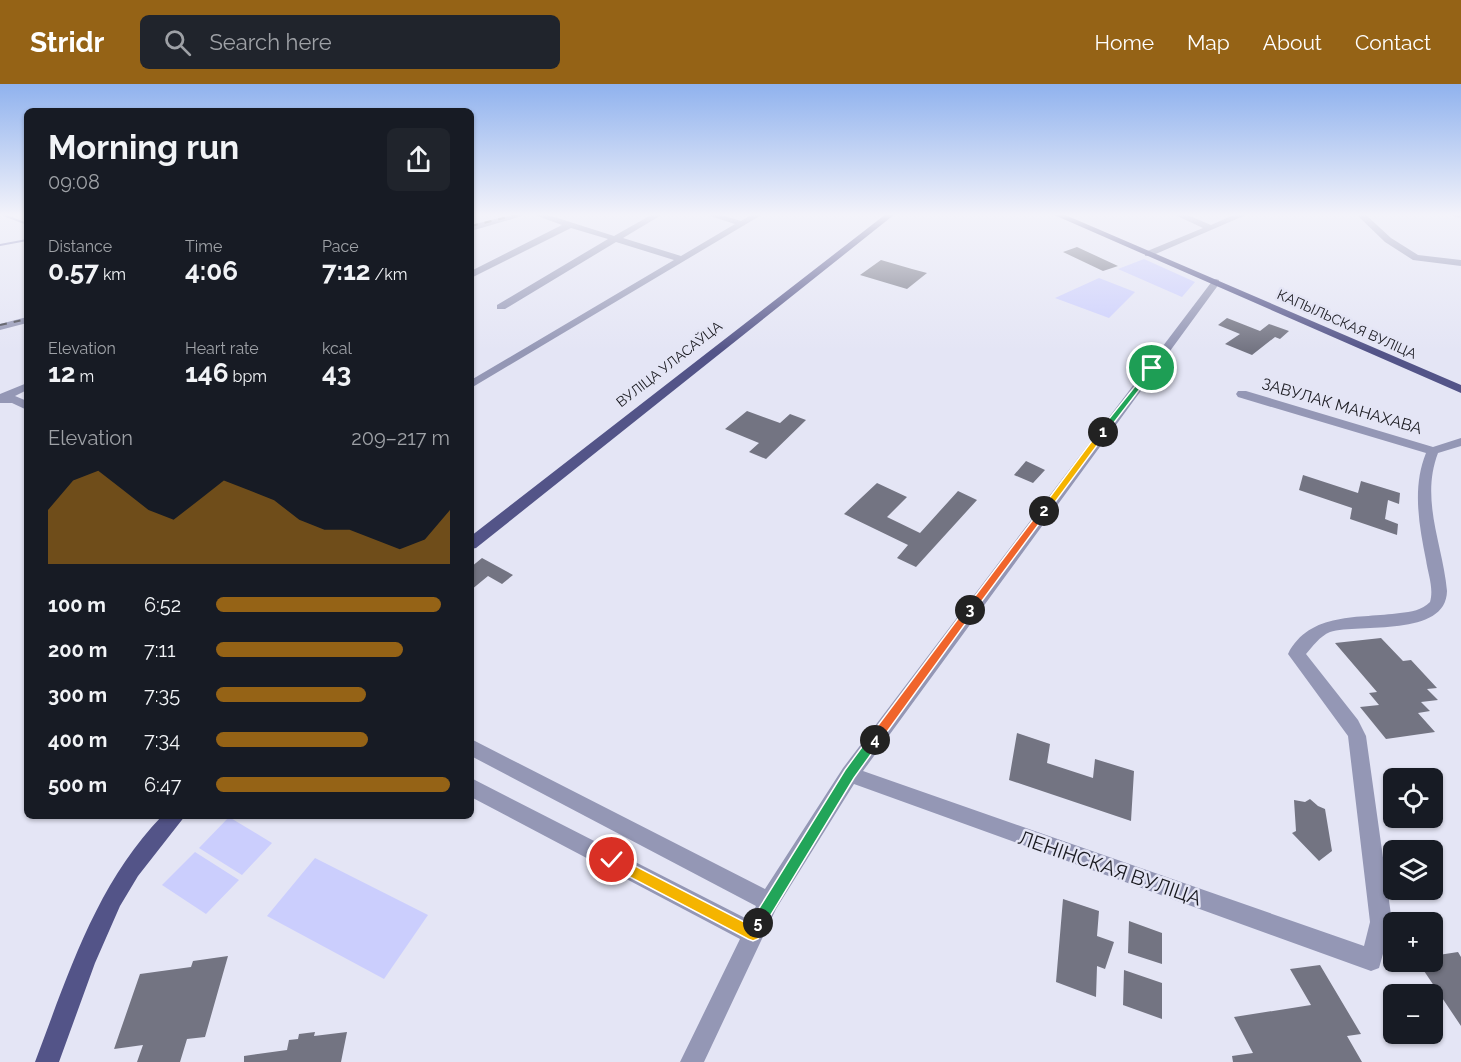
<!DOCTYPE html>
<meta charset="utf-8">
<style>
:root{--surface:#171b24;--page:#20242c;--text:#f1f3f6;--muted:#9ea1a6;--accent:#956316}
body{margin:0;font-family:Raleway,sans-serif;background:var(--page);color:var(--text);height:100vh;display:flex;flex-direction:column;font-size:22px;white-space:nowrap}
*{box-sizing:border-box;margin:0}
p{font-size:20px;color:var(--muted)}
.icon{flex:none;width:33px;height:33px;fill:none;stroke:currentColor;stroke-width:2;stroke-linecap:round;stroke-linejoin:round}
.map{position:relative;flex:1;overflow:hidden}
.sheet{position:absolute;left:24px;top:24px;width:450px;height:711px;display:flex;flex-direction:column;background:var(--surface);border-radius:9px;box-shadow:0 2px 4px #0004}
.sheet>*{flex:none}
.tools{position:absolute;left:1383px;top:684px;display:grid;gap:12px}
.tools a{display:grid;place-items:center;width:60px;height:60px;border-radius:9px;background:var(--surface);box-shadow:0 2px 4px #0004;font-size:30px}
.pin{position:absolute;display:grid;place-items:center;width:51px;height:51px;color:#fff;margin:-26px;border:3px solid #fff;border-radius:50%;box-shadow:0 2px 6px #0007}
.km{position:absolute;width:30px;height:30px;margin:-15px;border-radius:50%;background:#222;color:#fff;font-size:16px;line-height:30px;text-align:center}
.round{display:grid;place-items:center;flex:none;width:63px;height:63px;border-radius:9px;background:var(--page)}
.headline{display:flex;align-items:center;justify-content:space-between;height:102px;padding:0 24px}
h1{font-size:33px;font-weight:700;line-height:45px}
.stats{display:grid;grid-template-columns:repeat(3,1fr);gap:9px;height:102px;padding:6px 24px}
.stats div{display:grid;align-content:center}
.stats b{font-size:26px;font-weight:700}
.stats small{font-size:16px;font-weight:400}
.stats p{font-size:16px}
.chart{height:168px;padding:12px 24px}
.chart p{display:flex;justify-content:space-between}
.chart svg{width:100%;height:108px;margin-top:6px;fill:var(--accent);opacity:.7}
ul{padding:0 24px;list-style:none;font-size:20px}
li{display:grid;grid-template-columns:96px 72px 1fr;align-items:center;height:45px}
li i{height:15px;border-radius:8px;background:var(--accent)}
header{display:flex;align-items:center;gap:36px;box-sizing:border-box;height:84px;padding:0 30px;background:var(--accent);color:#fff}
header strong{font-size:28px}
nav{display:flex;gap:33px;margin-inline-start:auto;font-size:21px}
.search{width:420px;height:54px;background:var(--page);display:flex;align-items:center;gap:15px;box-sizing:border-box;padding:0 21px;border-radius:9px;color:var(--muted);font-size:22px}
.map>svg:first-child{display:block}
.green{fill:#cbcefd}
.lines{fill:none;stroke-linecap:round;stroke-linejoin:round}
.stream{stroke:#8183b6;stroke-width:2}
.building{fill:#737482}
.minor{fill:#9497b5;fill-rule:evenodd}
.major{fill:#535488;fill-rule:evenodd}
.rail{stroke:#484951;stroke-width:2;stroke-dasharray:7 7;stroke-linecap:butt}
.split-1{fill:#22a559;stroke:#fff;stroke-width:1.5}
.split-2{fill:#f5b400;stroke:#fff;stroke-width:1.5}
.split-3{fill:#f0652b;stroke:#fff;stroke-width:1.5}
.split-4{fill:#f0652b;stroke:#fff;stroke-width:1.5}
.split-5{fill:#22a559;stroke:#fff;stroke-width:1.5}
.split-6{fill:#f5b400;stroke:#fff;stroke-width:1.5}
.labels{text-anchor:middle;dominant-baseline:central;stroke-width:5;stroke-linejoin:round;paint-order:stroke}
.far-street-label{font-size:14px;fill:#19191f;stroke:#e4e5f5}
.street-label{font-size:16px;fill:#19191f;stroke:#e4e5f5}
.near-street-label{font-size:20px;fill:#19191f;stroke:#e4e5f5}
</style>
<header>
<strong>Stridr</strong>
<div class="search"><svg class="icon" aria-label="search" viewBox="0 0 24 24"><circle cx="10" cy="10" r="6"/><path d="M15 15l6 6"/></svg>Search here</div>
<nav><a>Home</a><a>Map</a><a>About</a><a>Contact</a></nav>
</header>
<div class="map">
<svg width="1461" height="978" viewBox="0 0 1461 978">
<rect width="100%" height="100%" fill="#e4e5f5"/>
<!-- green -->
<path class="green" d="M 1144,175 L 1195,198 L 1182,213 L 1118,185 Z
M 1099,194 L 1135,208 L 1109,234 L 1055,214 Z
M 229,733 L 272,759 L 242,791 L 199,764 Z
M 195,768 L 239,796 L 206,830 L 162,801 Z
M 315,774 L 428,831 L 384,895 L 267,832 Z"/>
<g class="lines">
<!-- stream -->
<path class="stream" d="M 1,130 L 27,140
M 0,161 L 27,156"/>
</g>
<!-- building -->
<path class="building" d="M 1077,163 L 1118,182 L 1103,187 L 1063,168 Z
M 881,176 L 912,185 L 927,189 L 907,205 L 860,191 Z
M 1227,234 L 1260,247 L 1269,240 L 1289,247 L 1280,255 L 1275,253 L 1252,271 L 1225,260 L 1240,250 L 1218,241 Z
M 747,327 L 780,339 L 790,330 L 806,336 L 766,375 L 749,368 L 759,359 L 725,345 Z
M 1026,377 L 1045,386 L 1033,399 L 1014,391 Z
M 1303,391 L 1358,409 L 1361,397 L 1400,409 L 1399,420 L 1388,416 L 1385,435 L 1398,440 L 1397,451 L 1350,435 L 1352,424 L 1299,406 Z
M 877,399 L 907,413 L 887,433 L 920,449 L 958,407 L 977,416 L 916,483 L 897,474 L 908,461 L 844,430 Z
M 482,474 L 513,491 L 502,500 L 488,492 L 471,506 L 471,483 Z
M 1381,554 L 1403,577 L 1411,576 L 1437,604 L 1427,605 L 1438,616 L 1421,618 L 1430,627 L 1418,629 L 1435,648 L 1386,655 L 1360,623 L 1379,621 L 1369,609 L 1377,608 L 1335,559 Z
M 1017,649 L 1050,660 L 1047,679 L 1093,694 L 1095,675 L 1134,687 L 1131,737 L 1009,696 Z
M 1310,715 L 1318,722 L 1325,725 L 1332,767 L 1319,777 L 1292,749 L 1296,747 L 1294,716 L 1305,718 Z
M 1063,815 L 1099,827 L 1097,852 L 1114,858 L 1105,885 L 1097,882 L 1096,913 L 1056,898 Z
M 1129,837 L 1162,849 L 1162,880 L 1128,869 Z
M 1458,868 L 1461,873 L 1461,942 L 1418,878 L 1432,878 L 1432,872 Z
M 228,872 L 205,953 L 187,955 L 180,978 L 137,978 L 143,961 L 114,965 L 140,890 L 191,883 L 193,877 Z
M 1320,881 L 1361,950 L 1347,952 L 1362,978 L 1233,978 L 1232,972 L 1253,969 L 1234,933 L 1311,921 L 1290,885 Z
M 1124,886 L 1162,899 L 1162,935 L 1123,921 Z
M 315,948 L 314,952 L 347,948 L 341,978 L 244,978 L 244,972 L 287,966 L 289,956 L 298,955 L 299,950 Z"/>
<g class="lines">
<!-- minor -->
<path class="minor" d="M 515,130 L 529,130 L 471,147 L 471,141 Z
M 532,130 L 545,130 L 614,152 L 653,130 L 663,130 L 623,154 L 681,172 L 735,140 L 704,130 L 718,130 L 741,137 L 753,130 L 763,130 L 471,304 L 471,296 L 674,176 L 616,158 L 505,225 L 497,225 L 497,221 L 608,155 L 571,144 L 471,194 L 471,187 L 562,141 Z
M 1173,130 L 1185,130 L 1211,141 L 1236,130 L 1248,130 L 1151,172 L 1145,172 L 1145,168 L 1203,144 Z
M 1356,130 L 1365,130 L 1391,154 L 1418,171 L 1461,176 L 1461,182 L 1413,176 L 1385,158 Z
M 1452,130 L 1461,130 L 1461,134 L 1453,132 Z
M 1216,195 L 1219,196 L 1219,200 L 863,687 L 1364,862 L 1370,838 L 1348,652 L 1288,570 C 1310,527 1359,535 1400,529 C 1411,528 1422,526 1430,518 C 1434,504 1428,490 1426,476 C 1419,441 1412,403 1426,369 L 1238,313 L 1236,310 L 1238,307 L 1246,307 L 1433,363 L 1461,354 L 1461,362 L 1438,369 C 1420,416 1443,461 1447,507 C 1446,554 1360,539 1330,548 C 1320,552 1312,563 1306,570 L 1358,636 L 1366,652 L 1392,838 L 1379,884 L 1371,887 L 854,700 L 776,825 L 704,978 L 680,978 L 740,855 L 471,713 L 471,694 L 749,836 L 756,822 L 471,672 L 471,655 L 765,805 L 843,684 L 1213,196 Z
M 27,233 L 27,239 L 0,246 L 0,240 Z
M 27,299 L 27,306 L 15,312 L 27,317 L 27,326 L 12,319 L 0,319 L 0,310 Z"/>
<!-- major -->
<path class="major" d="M 886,130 L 895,130 L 476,464 L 471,465 L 471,452 Z
M 1052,130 L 1063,130 L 1461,301 L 1461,309 Z
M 162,732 L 185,732 L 138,792 L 120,822 L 95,879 L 59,978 L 35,978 C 68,891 96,800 162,732 Z"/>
<!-- rail -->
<path class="rail" d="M 471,142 L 520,130
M 0,241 L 27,235"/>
</g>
<!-- sky -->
<linearGradient id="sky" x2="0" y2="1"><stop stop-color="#90b2ee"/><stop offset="0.49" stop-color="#f3f3fa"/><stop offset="1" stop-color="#f3f3fa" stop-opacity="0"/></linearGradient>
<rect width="1461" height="267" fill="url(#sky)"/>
<!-- split-1 -->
<path class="split-1" d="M 1152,281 L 1156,284 L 1106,349 L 1100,349 L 1100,346 Z"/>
<!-- split-2 -->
<path class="split-2" d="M 1103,345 L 1107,348 L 1047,429 L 1041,429 L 1041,425 L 1100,346 Z"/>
<!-- split-3 -->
<path class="split-3" d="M 1044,424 L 1048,427 L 1047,429 L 973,529 L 966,529 L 966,524 L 1041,425 Z"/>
<!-- split-4 -->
<path class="split-4" d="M 970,523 L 973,524 L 973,529 L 879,659 L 870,659 L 870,652 L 966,524 Z"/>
<!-- split-5 -->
<path class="split-5" d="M 875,651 L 880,656 L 879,659 L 854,694 L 763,844 L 758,846 L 753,844 L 751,839 L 753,834 L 845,686 L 870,652 Z"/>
<!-- split-6 -->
<path class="split-6" d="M 612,770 L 750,841 L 753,834 L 758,832 L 763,834 L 765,839 L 758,855 L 753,857 L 748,855 L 607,781 L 605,776 L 607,772 Z"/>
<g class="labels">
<!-- far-street labels -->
<g class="far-street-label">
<text transform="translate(1347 240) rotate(24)">КАПЫЛЬСКАЯ ВУЛІЦА</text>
<text transform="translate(669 280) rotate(-38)">ВУЛІЦА УЛАСАЎЦА</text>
</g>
<!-- street labels -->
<g class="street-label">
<text transform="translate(1342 322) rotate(16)">ЗАВУЛАК МАНАХАВА</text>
</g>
<!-- near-street labels -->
<g class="near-street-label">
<text transform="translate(1110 784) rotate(19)">ЛЕНІНСКАЯ ВУЛІЦА</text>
</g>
</g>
</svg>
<div class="tools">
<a><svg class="icon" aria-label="locate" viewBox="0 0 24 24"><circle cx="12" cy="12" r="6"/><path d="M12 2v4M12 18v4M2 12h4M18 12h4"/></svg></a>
<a><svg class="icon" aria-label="layers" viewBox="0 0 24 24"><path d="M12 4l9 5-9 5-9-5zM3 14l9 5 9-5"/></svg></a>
<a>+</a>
<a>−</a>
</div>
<div class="pin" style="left:1152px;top:284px;background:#1e9e55"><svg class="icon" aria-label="arrive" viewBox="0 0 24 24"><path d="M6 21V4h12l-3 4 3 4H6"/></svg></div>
<div class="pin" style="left:612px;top:776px;background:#d93025"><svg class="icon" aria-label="check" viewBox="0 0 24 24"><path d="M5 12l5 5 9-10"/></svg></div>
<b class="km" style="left:1103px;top:348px">1</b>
<b class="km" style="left:1044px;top:427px">2</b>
<b class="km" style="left:970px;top:526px">3</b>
<b class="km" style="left:875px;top:656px">4</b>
<b class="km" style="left:758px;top:839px">5</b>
<section class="sheet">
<div class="headline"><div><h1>Morning run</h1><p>09:08</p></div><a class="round"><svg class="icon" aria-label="share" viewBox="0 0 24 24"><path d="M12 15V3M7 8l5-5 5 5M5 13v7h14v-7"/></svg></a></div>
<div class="stats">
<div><p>Distance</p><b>0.57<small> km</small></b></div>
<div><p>Time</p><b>4:06</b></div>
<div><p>Pace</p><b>7:12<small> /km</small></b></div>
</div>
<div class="stats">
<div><p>Elevation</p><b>12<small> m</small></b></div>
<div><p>Heart rate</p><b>146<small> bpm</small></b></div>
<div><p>kcal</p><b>43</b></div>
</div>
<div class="chart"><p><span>Elevation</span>209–217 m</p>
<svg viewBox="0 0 160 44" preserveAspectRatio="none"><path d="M0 44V22L10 10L20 6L30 14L40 22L50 26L60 18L70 10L80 14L90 18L100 26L110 30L120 30L130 34L140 38L150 34L160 22V44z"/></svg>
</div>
<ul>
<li><b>100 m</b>6:52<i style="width:96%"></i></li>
<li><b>200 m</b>7:11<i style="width:80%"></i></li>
<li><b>300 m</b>7:35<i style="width:64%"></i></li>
<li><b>400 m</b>7:34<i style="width:65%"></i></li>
<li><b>500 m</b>6:47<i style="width:100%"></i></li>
</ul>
</section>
</div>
